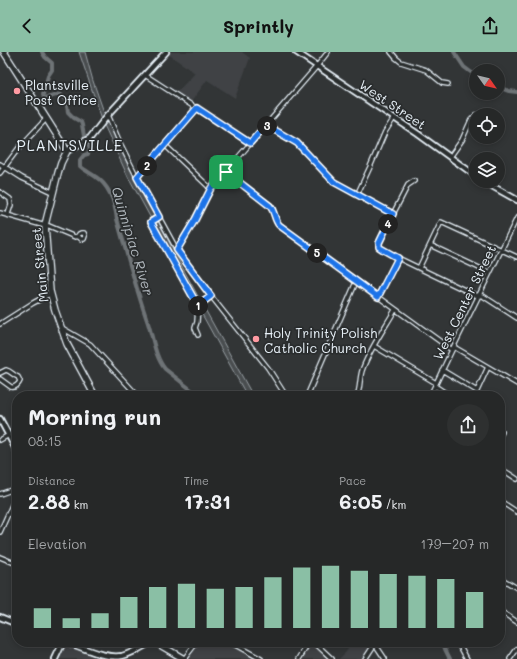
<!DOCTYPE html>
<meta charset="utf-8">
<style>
:root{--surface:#262828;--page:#2e3030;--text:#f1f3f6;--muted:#a4a6a8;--line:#424445;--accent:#8abfa5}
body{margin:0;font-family:Mali,sans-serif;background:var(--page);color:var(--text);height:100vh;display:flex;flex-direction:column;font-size:15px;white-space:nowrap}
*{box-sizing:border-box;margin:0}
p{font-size:13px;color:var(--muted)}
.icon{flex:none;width:22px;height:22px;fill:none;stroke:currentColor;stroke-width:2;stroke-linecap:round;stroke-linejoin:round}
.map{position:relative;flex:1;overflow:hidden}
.side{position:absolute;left:12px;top:339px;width:493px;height:256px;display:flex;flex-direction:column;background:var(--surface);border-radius:16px;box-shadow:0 2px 6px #0003,0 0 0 1px var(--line)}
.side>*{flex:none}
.needle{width:26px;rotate:124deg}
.controls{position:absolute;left:469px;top:12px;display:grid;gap:8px}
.controls a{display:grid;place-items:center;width:36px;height:36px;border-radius:50%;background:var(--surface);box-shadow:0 2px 6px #0003,0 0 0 1px var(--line);font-size:20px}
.pin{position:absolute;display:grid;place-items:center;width:34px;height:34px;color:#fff;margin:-17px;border-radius:8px;box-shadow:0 2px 6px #0006}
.km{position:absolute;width:20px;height:20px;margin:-10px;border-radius:50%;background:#222;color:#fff;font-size:11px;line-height:20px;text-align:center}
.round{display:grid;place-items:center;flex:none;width:42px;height:42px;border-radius:21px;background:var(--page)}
.overview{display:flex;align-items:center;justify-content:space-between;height:68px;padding:0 16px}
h1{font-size:22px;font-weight:700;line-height:30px}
.figures{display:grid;grid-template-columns:repeat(3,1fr);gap:6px;height:68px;padding:4px 16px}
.figures div{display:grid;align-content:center}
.figures b{font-size:20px;font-weight:700}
.figures small{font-size:11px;font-weight:400}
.figures p{font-size:11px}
.chart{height:112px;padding:8px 16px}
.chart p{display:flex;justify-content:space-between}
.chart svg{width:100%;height:72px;margin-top:4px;stroke:var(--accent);stroke-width:6}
header{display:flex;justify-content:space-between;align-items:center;height:52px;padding:0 16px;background:var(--accent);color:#111;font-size:18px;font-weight:700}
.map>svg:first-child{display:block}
.built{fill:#3f4244}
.park{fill:#494d4f;stroke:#989fa4}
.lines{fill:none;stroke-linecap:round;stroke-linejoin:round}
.river{stroke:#6e7376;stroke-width:4}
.minor-casing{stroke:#e8f1f8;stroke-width:6}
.major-casing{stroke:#e8f1f8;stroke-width:8}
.highway-casing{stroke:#e8f1f8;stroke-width:8}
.minor{stroke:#2a2d2e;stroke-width:3.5}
.major{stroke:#2a2d2e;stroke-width:4.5}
.highway{stroke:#2a2d2e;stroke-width:5.5}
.route-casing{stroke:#fff;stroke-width:8}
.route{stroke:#1a73e8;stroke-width:5}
.poi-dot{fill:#ff9aa2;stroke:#2a2d2e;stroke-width:1.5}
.labels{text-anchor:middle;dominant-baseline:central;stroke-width:3.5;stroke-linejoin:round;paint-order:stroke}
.poi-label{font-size:13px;fill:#e8f1f8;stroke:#2a2d2e;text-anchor:start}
.street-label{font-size:13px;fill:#e8f1f8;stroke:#2a2d2e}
.water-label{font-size:14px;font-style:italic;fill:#b1b8be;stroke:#2a2d2e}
.quarter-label{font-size:15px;letter-spacing:1px;fill:#e8f1f8;stroke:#2a2d2e}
</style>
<header><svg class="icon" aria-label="back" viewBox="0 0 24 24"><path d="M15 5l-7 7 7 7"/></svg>Sprintly<svg class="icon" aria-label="share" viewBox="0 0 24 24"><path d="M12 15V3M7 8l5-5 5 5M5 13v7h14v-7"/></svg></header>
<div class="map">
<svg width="517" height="607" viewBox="0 0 517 607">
<rect width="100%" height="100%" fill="#323536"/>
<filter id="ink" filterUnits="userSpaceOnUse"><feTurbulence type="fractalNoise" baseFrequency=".025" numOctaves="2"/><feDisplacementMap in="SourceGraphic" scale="8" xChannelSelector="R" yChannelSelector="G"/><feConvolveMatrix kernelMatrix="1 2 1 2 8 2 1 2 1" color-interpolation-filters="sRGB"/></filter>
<g filter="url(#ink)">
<!-- built -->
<path class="built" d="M 170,0 L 242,0 L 250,6 L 235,46 L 207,28 L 191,50 L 176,41 L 195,21 L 168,2 Z
M 200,590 L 230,590 L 252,607 L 187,607 Z
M 349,590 L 373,590 L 363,607 L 339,607 L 346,600 L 350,594 L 350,592 Z
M 64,591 L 66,591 L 114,607 L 57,607 Z
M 311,591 L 314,593 L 329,607 L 301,607 L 304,601 Z"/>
<!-- park -->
<path class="park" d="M 79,0 L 85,0 L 93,29 L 105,63 L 102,67 Z
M 106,71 L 110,72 L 128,113 L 201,250 L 198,253 L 130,128 L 129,127 L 104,73 Z
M 202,252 L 253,344 L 247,344 L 198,255 Z"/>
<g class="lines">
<!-- river -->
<path class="river" d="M 42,0 L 45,5 L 52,11 L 52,18 L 48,24 L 43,42 L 44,46 C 50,46 55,43 60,42 L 66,48 L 68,60 L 74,66 L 81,70 L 82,73 L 84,84 L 90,97 L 88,102 L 84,103 L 80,108 L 80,114 C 85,119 91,121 96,125 C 110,134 115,151 117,167 C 127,202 136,237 148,271 C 153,286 155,305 165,317 L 199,344
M 454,0 L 464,15 L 476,24
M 498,35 L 509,39 L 517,40
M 443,590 L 445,597 L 450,607"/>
<!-- minor casing -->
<g class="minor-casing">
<path id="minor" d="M 391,0 L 396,6 L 401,10 L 426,18 L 442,31 L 448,32
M 145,23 L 250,91
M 108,63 L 120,91 L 137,125 L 177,198 L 211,244 L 268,316 L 286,344
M 266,73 L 297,91 L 334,130 L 393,162
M 165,93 L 211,137
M 450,105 L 462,88 L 471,68 L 476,63
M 0,112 L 22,126 L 52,140
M 226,120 L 271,154 C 275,160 274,167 279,173 L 452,298
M 0,121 L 18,97 L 46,67
M 137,125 L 197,56
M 414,129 L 408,133 L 393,162 L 379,191 L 379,195 L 382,197 L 398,206 L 475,243 L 483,244 L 517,266
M 0,140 L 10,147 L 11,153 L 8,162
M 357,143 L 370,115 L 385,80 L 394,66
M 0,161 L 42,173 L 49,174 L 75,185 L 78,184 L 81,187 L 84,187 L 85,184 L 84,181 L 81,181 L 79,182 L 78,184
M 159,165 L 151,169 L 198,254 L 197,270 L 195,276 L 198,283
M 430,193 L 490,221
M 177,198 L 196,165 L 211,137 L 317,14 L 328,0
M 419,216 L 441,170 L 517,205
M 378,245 L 398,206
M 198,254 L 211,244
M 0,272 L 33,251 L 50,242
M 62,276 L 90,292 L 138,344
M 374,294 L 436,331
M 454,295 L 517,332
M 442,318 L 477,339 L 488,315
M 0,321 L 6,318 C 11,319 13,323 18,325 L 20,329 C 19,332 15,336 11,335 L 0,327
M 435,334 L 450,344
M 307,344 L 356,230
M 357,344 C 361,335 359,325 363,316 C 371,295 384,277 395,258
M 430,344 L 452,298 L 517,166
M 500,379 L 502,380 L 500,383
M 0,388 L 9,383
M 500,416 L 517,427
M 0,442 L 17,436
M 500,449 L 517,460
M 0,480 L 17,442
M 0,505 L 17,512
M 500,526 L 517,536
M 500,559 L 517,570
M 230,590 L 261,607
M 314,590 L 332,607
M 458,590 L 467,607
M 374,593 L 377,595 L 385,607
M 184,607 L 197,590
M 299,607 L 309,590
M 365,607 L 376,590
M 510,607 L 517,597"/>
</g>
<!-- major casing -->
<g class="major-casing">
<path id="major" d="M 296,0 L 418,82 L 476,124
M 67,99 L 90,86 L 108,63 L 166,0
M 483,129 L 517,148
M 0,367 L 17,399
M 0,565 L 17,572
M 67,590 C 84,596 105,607 122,604 C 133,601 142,595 151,590
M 55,607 L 63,590"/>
</g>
<!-- highway casing -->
<g class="highway-casing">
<path id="highway" d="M 4,0 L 67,99 L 61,111 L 58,121 L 45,173 L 50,239 L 55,258 L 67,292 L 95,344
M 155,590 L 184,607"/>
</g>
<!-- minor -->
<use href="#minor" class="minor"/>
<!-- major -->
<use href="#major" class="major"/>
<!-- highway -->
<use href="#highway" class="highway"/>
</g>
</g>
<g class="lines" filter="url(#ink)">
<!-- route casing -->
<g class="route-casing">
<path id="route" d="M 197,56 L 250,91 L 266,73 L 297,91 L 334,130 L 393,162 L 379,191 L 379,195 L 382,197 L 398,206 L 378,245 L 279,173 C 274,167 275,160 270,154 L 226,120 L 211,136 L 195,168 L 177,198 L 211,244 L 198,254 L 151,170 L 159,165 L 137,125 Z"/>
</g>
<!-- route -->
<use href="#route" class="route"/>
</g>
<!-- markers -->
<g class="poi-dot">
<circle cx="17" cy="39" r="4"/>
<circle cx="256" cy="287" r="4"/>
</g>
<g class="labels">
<!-- poi labels -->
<g class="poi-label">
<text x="25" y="32">Plantsville<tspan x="25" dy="15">Post Office</tspan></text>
<text x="264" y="280">Holy Trinity Polish<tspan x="264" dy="15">Catholic Church</tspan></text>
</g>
<!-- street labels -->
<g class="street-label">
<text transform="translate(393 52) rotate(34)">West Street</text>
<text transform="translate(39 213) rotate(-96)">Main Street</text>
<text transform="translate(464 250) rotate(-64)">West Center Street</text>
</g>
<!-- water labels -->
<g class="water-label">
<text transform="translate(133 189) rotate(73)">Quinnipiac River</text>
</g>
<!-- quarter labels -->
<g class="quarter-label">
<text x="70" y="93">PLANTSVILLE</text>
</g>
</g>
</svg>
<div class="controls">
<a><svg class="needle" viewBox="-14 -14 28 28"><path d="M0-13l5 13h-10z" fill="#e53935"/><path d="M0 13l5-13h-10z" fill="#a4a6a8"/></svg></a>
<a><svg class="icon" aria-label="locate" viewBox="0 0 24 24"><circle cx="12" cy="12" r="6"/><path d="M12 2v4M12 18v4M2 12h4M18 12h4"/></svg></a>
<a><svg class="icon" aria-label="layers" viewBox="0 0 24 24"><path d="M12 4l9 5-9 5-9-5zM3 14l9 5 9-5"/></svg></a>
</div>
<div class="pin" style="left:226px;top:120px;background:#1e9e55"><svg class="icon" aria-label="arrive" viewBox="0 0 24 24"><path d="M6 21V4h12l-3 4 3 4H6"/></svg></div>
<b class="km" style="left:198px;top:254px">1</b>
<b class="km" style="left:147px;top:114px">2</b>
<b class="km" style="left:267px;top:74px">3</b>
<b class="km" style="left:388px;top:172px">4</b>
<b class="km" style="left:317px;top:201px">5</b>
<section class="side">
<div class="overview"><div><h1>Morning run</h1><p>08:15</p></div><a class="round"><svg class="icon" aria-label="share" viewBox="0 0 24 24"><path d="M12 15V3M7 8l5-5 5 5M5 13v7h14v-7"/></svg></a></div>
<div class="figures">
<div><p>Distance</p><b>2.88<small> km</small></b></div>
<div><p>Time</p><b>17:31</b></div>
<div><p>Pace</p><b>6:05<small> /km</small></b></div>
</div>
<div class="chart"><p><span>Elevation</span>179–207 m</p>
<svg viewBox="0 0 160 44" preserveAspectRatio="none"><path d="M5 44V32M15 44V38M25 44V35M35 44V25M45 44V19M55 44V17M65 44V20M75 44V19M85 44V13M95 44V7M105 44V6M115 44V9M125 44V11M135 44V12M145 44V14M155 44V22"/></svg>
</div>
</section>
</div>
